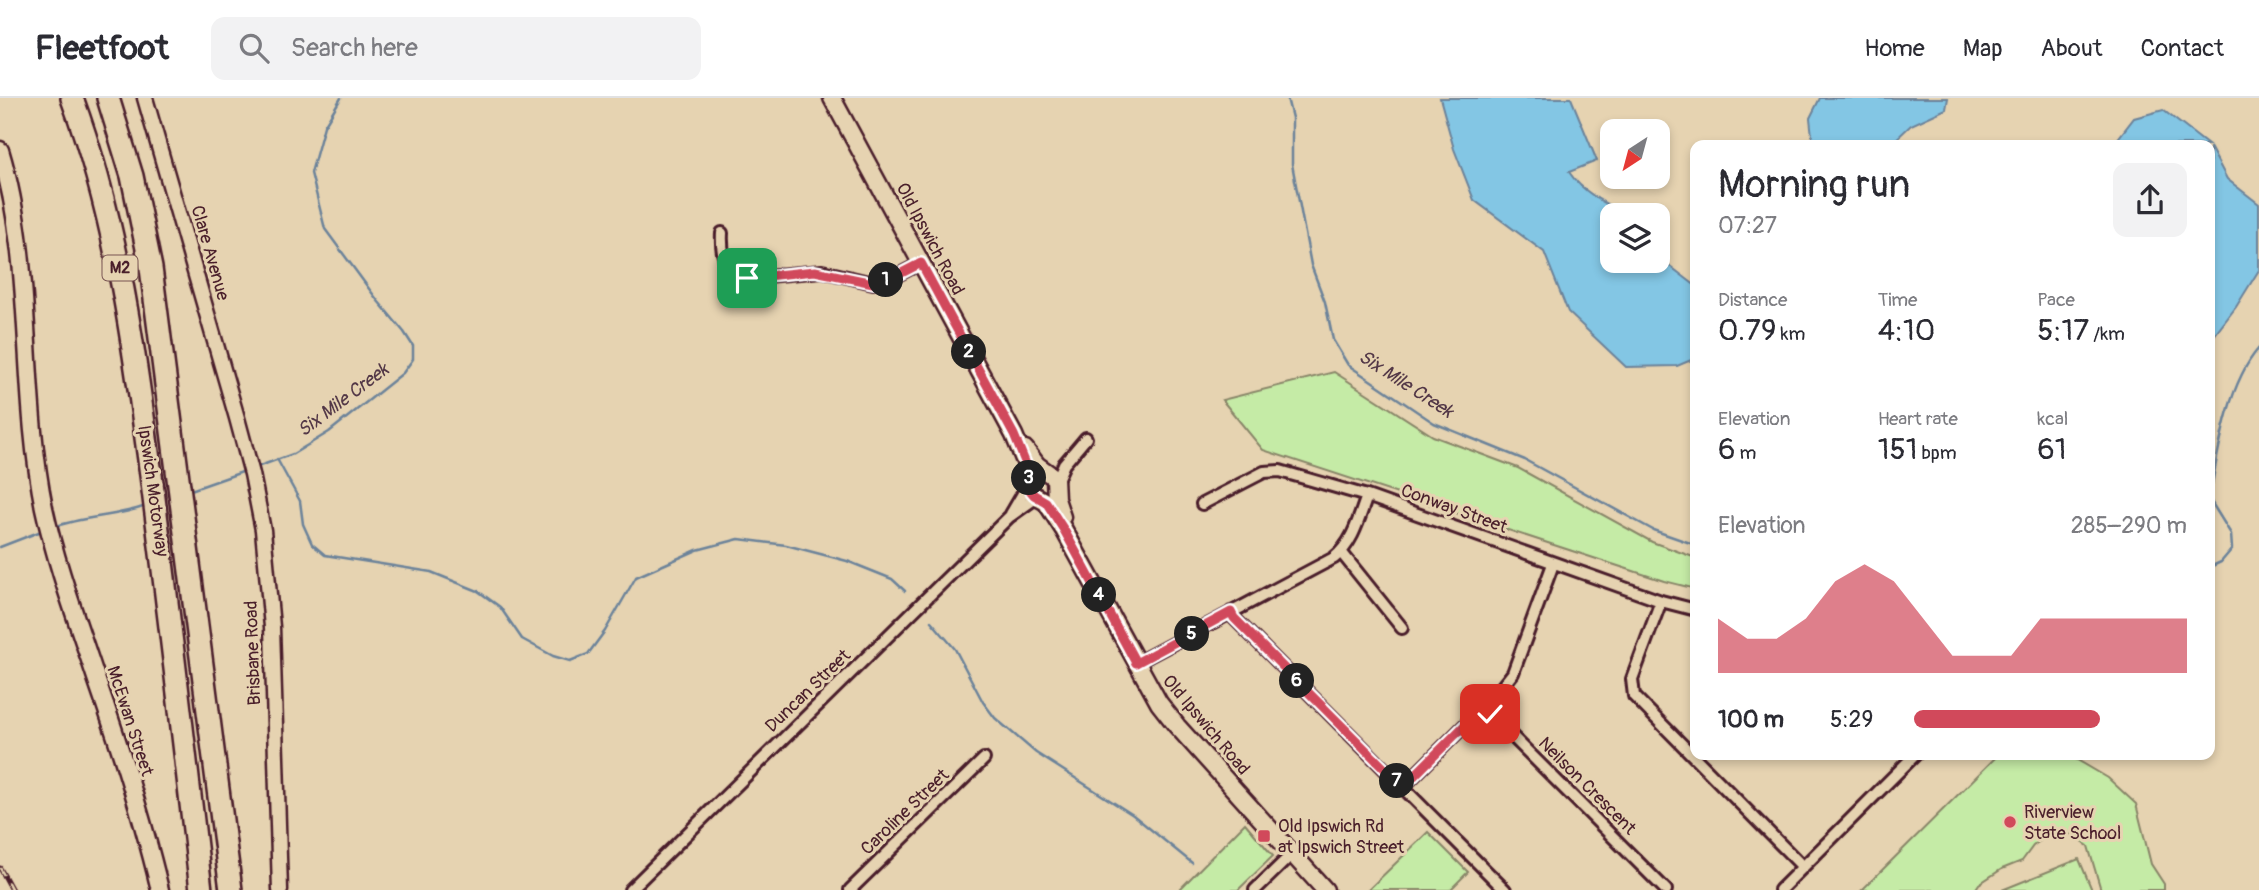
<!DOCTYPE html>
<meta charset="utf-8">
<style>
:root{--surface:#fff;--page:#f2f2f3;--text:#2b2b33;--muted:#7c7c81;--line:#e1e1e2;--accent:#d1495b}
body{margin:0;font-family:Pangolin,sans-serif;background:var(--page);color:var(--text);height:100vh;display:flex;flex-direction:column;font-size:26px;white-space:nowrap}
*{box-sizing:border-box;margin:0}
p{font-size:23px;color:var(--muted)}
.icon{flex:none;width:38px;height:38px;fill:none;stroke:currentColor;stroke-width:2;stroke-linecap:round;stroke-linejoin:round}
.map{position:relative;flex:1;overflow:hidden}
.side{position:absolute;left:1690px;top:42px;width:525px;height:620px;display:flex;flex-direction:column;background:var(--surface);border-radius:14px;box-shadow:0 4px 10px #0003}
.side>*{flex:none}
.needle{width:46px;rotate:216deg}
.controls{position:absolute;left:1600px;top:21px;display:grid;gap:14px}
.controls a{display:grid;place-items:center;width:70px;height:70px;border-radius:14px;background:var(--surface);box-shadow:0 4px 10px #0003;font-size:35px}
.pin{position:absolute;display:grid;place-items:center;width:60px;height:60px;color:#fff;margin:-30px;border-radius:14px;box-shadow:0 4px 10px #0006}
.km{position:absolute;width:35px;height:35px;margin:-18px;border-radius:50%;background:#222;color:#fff;font-size:19px;line-height:35px;text-align:center}
.round{display:grid;place-items:center;flex:none;width:74px;height:74px;border-radius:14px;background:var(--page)}
.summary{display:flex;align-items:center;justify-content:space-between;height:119px;padding:0 28px}
h1{font-size:38px;font-weight:600;line-height:52px}
.figures{display:grid;grid-template-columns:repeat(3,1fr);gap:10px;height:119px;padding:7px 28px}
.figures div{display:grid;align-content:center}
.figures b{font-size:30px;font-weight:600}
.figures small{font-size:19px;font-weight:400}
.figures p{font-size:19px}
.chart{height:196px;padding:14px 28px}
.chart p{display:flex;justify-content:space-between}
.chart svg{width:100%;height:126px;margin-top:7px;fill:var(--accent);opacity:.7}
ul{padding:0 28px;list-style:none;font-size:23px}
li{display:grid;grid-template-columns:112px 84px 1fr;align-items:center;height:52px}
li i{height:18px;border-radius:9px;background:var(--accent)}
header{display:flex;align-items:center;gap:42px;box-sizing:border-box;height:98px;padding:0 35px;background:var(--surface);border-bottom:2px solid var(--line)}
header strong{font-size:33px}
nav{display:flex;gap:38px;margin-inline-start:auto;font-size:24px}
.search{width:490px;height:63px;background:var(--page);display:flex;align-items:center;gap:18px;box-sizing:border-box;padding:0 24px;border-radius:14px;color:var(--muted);font-size:26px}
.map>svg:first-child{display:block}
.green{fill:#c5eba6;stroke:#888568;stroke-width:2}
.water{fill:#83c6e4;stroke:#6c839a;stroke-width:2}
.lines{fill:none;stroke-linecap:round;stroke-linejoin:round}
.stream{stroke:#6c839a;stroke-width:2.5}
.minor-casing{stroke:#4a1f2b;stroke-width:16}
.tertiary-casing{stroke:#4a1f2b;stroke-width:19}
.secondary-casing{stroke:#4a1f2b;stroke-width:21}
.motorway-casing{stroke:#4a1f2b;stroke-width:26}
.minor{stroke:#e6d3b1;stroke-width:10}
.tertiary{stroke:#e6d3b1;stroke-width:14}
.secondary{stroke:#e6d3b1;stroke-width:16}
.motorway{stroke:#e6d3b1;stroke-width:21}
.rail-casing{stroke:#4a1f2b;stroke-width:5}
.rail{stroke:#e6d3b1;stroke-width:2.5;stroke-dasharray:8;stroke-linecap:butt}
.route-casing{stroke:#fff;stroke-width:14}
.route{stroke:#d1495b;stroke-width:9}
.poi-dot{fill:#d1495b;stroke:#e6d3b1;stroke-width:2.5}
.labels{text-anchor:middle;dominant-baseline:central;stroke-width:6;stroke-linejoin:round;paint-order:stroke}
.shield{fill:#e6d3b1;stroke:#795553;stroke-width:2}
.shield-label{font-size:16px;font-weight:bold;fill:#4a1f2b}
.street-label{font-size:18px;fill:#4a1f2b;stroke:#e6d3b1}
.poi-label{font-size:18px;fill:#4a1f2b;stroke:#e6d3b1;text-anchor:start}
.water-label{font-size:19px;font-style:italic;fill:#533847;stroke:#e6d3b1}
</style>
<header>
<strong>Fleetfoot</strong>
<div class="search"><svg class="icon" aria-label="search" viewBox="0 0 24 24"><circle cx="10" cy="10" r="6"/><path d="M15 15l6 6"/></svg>Search here</div>
<nav><a>Home</a><a>Map</a><a>About</a><a>Contact</a></nav>
</header>
<div class="map">
<svg width="2259" height="792" viewBox="0 0 2259 792">
<rect width="100%" height="100%" fill="#e6d3b1"/>
<filter id="ink" filterUnits="userSpaceOnUse"><feTurbulence type="fractalNoise" baseFrequency=".0143" numOctaves="2"/><feDisplacementMap in="SourceGraphic" scale="14" xChannelSelector="R" yChannelSelector="G"/><feConvolveMatrix kernelMatrix="1 2 1 2 8 2 1 2 1" color-interpolation-filters="sRGB"/></filter>
<g filter="url(#ink)">
<!-- green -->
<path class="green" d="M 1334,274 L 1433,338 L 1518,370 L 1652,444 L 1696,460 L 1696,491 L 1664,483 L 1263,352 L 1222,302 Z
M 1999,656 L 2067,656 L 2108,680 L 2136,706 L 2151,766 L 2164,786 L 2164,792 L 2101,792 L 2088,748 L 2063,731 L 2049,736 L 2033,748 L 2022,763 L 2002,771 L 1979,786 L 1975,792 L 1862,792 Z
M 1245,725 L 1273,758 L 1238,792 L 1179,792 Z
M 1428,734 L 1468,774 L 1450,792 L 1368,792 Z
M 2079,761 L 2092,792 L 2002,792 Z"/>
<!-- water -->
<path class="water" d="M 1440,0 L 1571,0 L 1597,63 L 1569,74 C 1583,95 1606,106 1628,117 L 1612,117 L 1612,163 L 1657,163 L 1657,150 L 1666,165 L 1696,188 L 1696,260 L 1677,268 L 1626,269 L 1568,214 L 1544,154 L 1474,102 L 1454,51 Z
M 1820,0 L 1948,0 L 1946,11 L 1911,27 L 1890,47 L 1813,47 L 1810,20 Z
M 2163,12 L 2208,47 L 2113,47 L 2134,20 Z
M 2210,49 L 2227,81 L 2259,106 L 2259,172 L 2236,209 L 2210,243 Z"/>
<g class="lines">
<!-- stream -->
<path class="stream" d="M 1287,0 L 1292,20 L 1292,66 L 1311,167 L 1325,204 L 1333,242 L 1348,267 L 1434,325 L 1525,362 L 1653,432 L 1696,447
M 277,361 L 300,403 L 303,426 L 312,446 L 325,457 L 431,474 L 478,493 L 500,509 L 522,541 L 553,558 L 570,563 L 588,556 L 605,533 L 636,479 L 697,452 L 739,441 L 786,447 L 847,463 L 892,481 L 905,493
M 254,370 L 293,356 L 329,334 L 403,275 L 413,261 L 413,248 L 404,234 L 378,203 L 325,131 L 311,75 L 324,28 L 341,0
M 188,393 L 245,373
M 2210,398 C 2218,353 2228,285 2259,250
M 2210,402 L 2231,436 L 2232,451 L 2221,464 L 2210,469
M 54,429 C 83,418 116,419 146,408
M 0,449 L 44,432
M 931,523 L 955,551 L 983,604 L 995,620 L 1036,655 L 1133,717 L 1192,765"/>
<!-- minor casing -->
<g class="minor-casing">
<path id="minor" d="M 722,135 C 721,153 724,174 744,180 L 822,173 L 873,185 L 890,181 L 921,165
M 1056,384 L 1064,366 L 1086,340
M 1202,406 L 1264,374 L 1280,373 L 1367,398 L 1661,503 L 1696,512
M 1011,416 L 1028,387
M 1341,454 L 1402,530
M 1661,503 L 1632,581 L 1634,598 L 1803,769
M 1231,514 L 1234,520 L 1505,792
M 1136,565 L 1334,460 C 1353,445 1359,420 1367,398
M 1483,609 L 1666,792
M 1403,689 L 1498,594 L 1513,575 L 1553,466
M 630,792 L 1009,419 L 1037,399
M 850,792 L 984,661
M 1255,792 L 1292,756
M 1780,792 L 1916,656"/>
</g>
<!-- tertiary casing -->
<g class="tertiary-casing">
<path id="tertiary" d="M 145,0 L 237,320 L 252,376 L 263,432 L 272,529 L 280,792"/>
</g>
<!-- secondary casing -->
<g class="secondary-casing">
<path id="secondary" d="M 832,0 L 1014,337 L 1028,371 L 1029,391 L 1033,397 L 1046,404 L 1064,432 L 1159,605 L 1177,628 L 1325,792
M 0,52 C 35,168 20,292 44,410 C 57,470 78,525 97,583 C 121,652 143,721 160,792
M 1025,351 L 1037,367 L 1055,380 L 1056,401 L 1062,419"/>
</g>
<!-- motorway casing -->
<g class="motorway-casing">
<path id="motorway" d="M 72,0 C 117,122 134,249 151,377 C 169,515 185,654 201,792
M 108,0 L 132,78 L 151,170 L 231,792"/>
</g>
<!-- minor -->
<use href="#minor" class="minor"/>
<!-- tertiary -->
<use href="#tertiary" class="tertiary"/>
<!-- secondary -->
<use href="#secondary" class="secondary"/>
<!-- motorway -->
<use href="#motorway" class="motorway"/>
<!-- rail casing -->
<g class="rail-casing">
<path id="rail" d="M 0,770 L 12,792"/>
</g>
<!-- rail -->
<use href="#rail" class="rail"/>
</g>
</g>
<g class="lines" filter="url(#ink)">
<!-- route casing -->
<g class="route-casing">
<path id="route" d="M 747,180 L 815,173 L 873,185 L 890,181 L 921,165 L 1014,337 L 1028,371 L 1029,391 L 1034,397 L 1046,404 L 1064,432 L 1136,565 L 1231,514 L 1234,520 L 1403,689 L 1483,609 L 1490,616"/>
</g>
<!-- route -->
<use href="#route" class="route"/>
</g>
<!-- markers -->
<g class="poi-dot">
<circle cx="2010" cy="724" r="7"/>
<rect x="1257" y="731" width="14" height="14" rx="3.5"/>
</g>
<g class="labels">
<!-- shield labels -->
<rect class="shield" x="102.5" y="157.5" width="35" height="25" rx="5"/>
<g class="shield-label">
<text x="120" y="170">M2</text>
</g>
<!-- street labels -->
<g class="street-label">
<text transform="translate(930 141) rotate(62)">Old Ipswich Road</text>
<text transform="translate(210 155) rotate(74)">Clare Avenue</text>
<text transform="translate(153 393) rotate(82)">Ipswich Motorway</text>
<text transform="translate(1454 411) rotate(20)">Conway Street</text>
<text transform="translate(253 555) rotate(-92)">Brisbane Road</text>
<text transform="translate(808 593) rotate(-44)">Duncan Street</text>
<text transform="translate(130 623) rotate(72)">McEwan Street</text>
<text transform="translate(1206 627) rotate(50)">Old Ipswich Road</text>
<text transform="translate(1587 688) rotate(45)">Neilson Crescent</text>
<text transform="translate(905 714) rotate(-44)">Caroline Street</text>
</g>
<!-- poi labels -->
<g class="poi-label">
<text x="2024" y="714">Riverview<tspan x="2024" dy="21">State School</tspan></text>
<text x="1278" y="728">Old Ipswich Rd<tspan x="1278" dy="21">at Ipswich Street</tspan></text>
</g>
<!-- water labels -->
<g class="water-label">
<text transform="translate(1406 286) rotate(33)">Six Mile Creek</text>
<text transform="translate(343 302) rotate(-37)">Six Mile Creek</text>
</g>
</g>
</svg>
<div class="controls">
<a><svg class="needle" viewBox="-14 -14 28 28"><path d="M0-13l5 13h-10z" fill="#e53935"/><path d="M0 13l5-13h-10z" fill="#7c7c81"/></svg></a>
<a><svg class="icon" aria-label="layers" viewBox="0 0 24 24"><path d="M12 4l9 5-9 5-9-5zM3 14l9 5 9-5"/></svg></a>
</div>
<div class="pin" style="left:747px;top:180px;background:#1e9e55"><svg class="icon" aria-label="arrive" viewBox="0 0 24 24"><path d="M6 21V4h12l-3 4 3 4H6"/></svg></div>
<div class="pin" style="left:1490px;top:616px;background:#d93025"><svg class="icon" aria-label="check" viewBox="0 0 24 24"><path d="M5 12l5 5 9-10"/></svg></div>
<b class="km" style="left:886px;top:182px">1</b>
<b class="km" style="left:969px;top:254px">2</b>
<b class="km" style="left:1029px;top:380px">3</b>
<b class="km" style="left:1099px;top:497px">4</b>
<b class="km" style="left:1192px;top:536px">5</b>
<b class="km" style="left:1297px;top:583px">6</b>
<b class="km" style="left:1397px;top:683px">7</b>
<section class="side">
<div class="summary"><div><h1>Morning run</h1><p>07:27</p></div><a class="round"><svg class="icon" aria-label="share" viewBox="0 0 24 24"><path d="M12 15V3M7 8l5-5 5 5M5 13v7h14v-7"/></svg></a></div>
<div class="figures">
<div><p>Distance</p><b>0.79<small> km</small></b></div>
<div><p>Time</p><b>4:10</b></div>
<div><p>Pace</p><b>5:17<small> /km</small></b></div>
</div>
<div class="figures">
<div><p>Elevation</p><b>6<small> m</small></b></div>
<div><p>Heart rate</p><b>151<small> bpm</small></b></div>
<div><p>kcal</p><b>61</b></div>
</div>
<div class="chart"><p><span>Elevation</span>285–290 m</p>
<svg viewBox="0 0 160 44" preserveAspectRatio="none"><path d="M0 44V25L10 32L20 32L30 25L40 12L50 6L60 12L70 25L80 38L90 38L100 38L110 25L120 25L130 25L140 25L150 25L160 25V44z"/></svg>
</div>
<ul>
<li><b>100 m</b>5:29<i style="width:68%"></i></li>
</ul>
</section>
</div>
